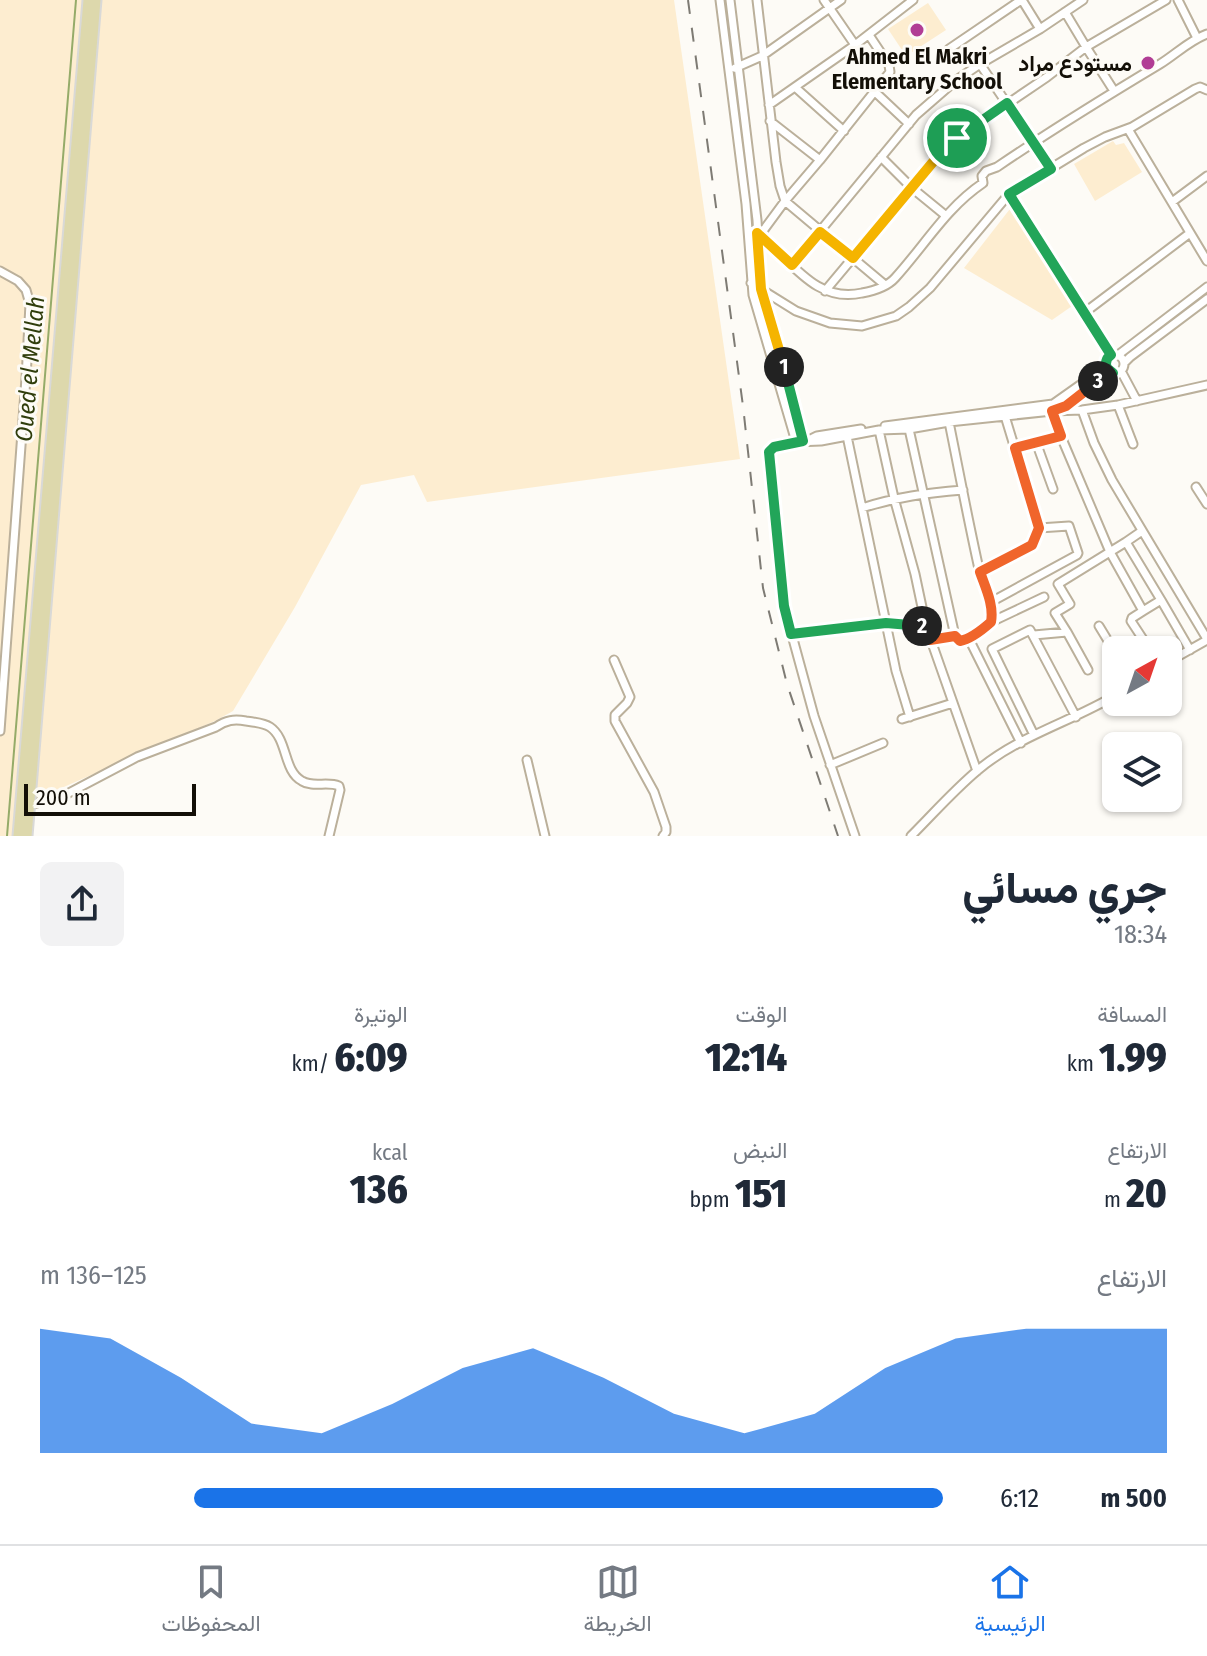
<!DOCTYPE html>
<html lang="ar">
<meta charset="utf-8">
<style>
:root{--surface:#fff;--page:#f2f2f3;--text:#1f2937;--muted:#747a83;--line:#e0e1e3;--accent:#1a73e8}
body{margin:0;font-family:"Fira Sans Condensed",Vazirmatn,sans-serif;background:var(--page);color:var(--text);direction:rtl;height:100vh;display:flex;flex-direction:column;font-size:30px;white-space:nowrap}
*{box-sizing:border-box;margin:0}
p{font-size:26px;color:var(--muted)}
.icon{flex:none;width:44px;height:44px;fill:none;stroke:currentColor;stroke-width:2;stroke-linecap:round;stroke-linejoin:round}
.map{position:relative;height:836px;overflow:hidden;direction:ltr}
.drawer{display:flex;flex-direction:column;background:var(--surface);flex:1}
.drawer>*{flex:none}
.needle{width:52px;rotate:40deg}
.fabs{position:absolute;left:1102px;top:636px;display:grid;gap:16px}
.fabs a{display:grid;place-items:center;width:80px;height:80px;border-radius:12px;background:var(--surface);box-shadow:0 2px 6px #0004;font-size:40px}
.scale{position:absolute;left:24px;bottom:20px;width:172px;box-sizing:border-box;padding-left:8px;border:4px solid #130f07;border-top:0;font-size:22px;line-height:28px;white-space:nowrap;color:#130f07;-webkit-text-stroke:6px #fdfbf6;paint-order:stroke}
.pin{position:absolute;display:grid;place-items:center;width:68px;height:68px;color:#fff;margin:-34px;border:4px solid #fff;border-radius:50%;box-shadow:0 2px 8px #0007}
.km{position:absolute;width:40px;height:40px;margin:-20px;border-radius:50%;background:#222;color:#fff;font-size:22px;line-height:40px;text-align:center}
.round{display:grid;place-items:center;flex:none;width:84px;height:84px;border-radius:12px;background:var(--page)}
.headline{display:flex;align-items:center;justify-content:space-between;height:136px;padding:0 40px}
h1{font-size:44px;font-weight:800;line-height:60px}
.metrics{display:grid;grid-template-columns:repeat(3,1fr);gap:12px;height:136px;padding:8px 40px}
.metrics div{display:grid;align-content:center}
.metrics b{font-size:40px;font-weight:800}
.metrics small{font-size:22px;font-weight:400}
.metrics p{font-size:22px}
.chart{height:224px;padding:16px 40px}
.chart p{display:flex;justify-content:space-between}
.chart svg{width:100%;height:144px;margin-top:8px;fill:var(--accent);opacity:.7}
ul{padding:0 40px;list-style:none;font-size:26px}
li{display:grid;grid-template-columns:128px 96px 1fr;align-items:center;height:60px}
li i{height:20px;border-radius:10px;background:var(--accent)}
.tab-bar{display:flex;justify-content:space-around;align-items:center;height:112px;border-top:2px solid var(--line);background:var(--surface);font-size:22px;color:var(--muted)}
.tab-bar a{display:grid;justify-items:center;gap:4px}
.tab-bar .current{color:var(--accent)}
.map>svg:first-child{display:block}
.built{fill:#fdedd0}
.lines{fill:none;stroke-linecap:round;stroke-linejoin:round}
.stream{stroke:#95ab69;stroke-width:2}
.minor-casing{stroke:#bbb09b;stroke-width:11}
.major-casing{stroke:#d9d9d7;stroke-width:13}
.minor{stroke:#fff;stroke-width:7}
.major{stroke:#ddd8ac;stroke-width:9}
.rail{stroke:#7e7b74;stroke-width:2;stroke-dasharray:14 14;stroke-linecap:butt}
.split-1-casing{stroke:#fff;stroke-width:16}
.split-2-casing{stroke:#fff;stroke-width:16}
.split-3-casing{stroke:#fff;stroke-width:16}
.split-4-casing{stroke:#fff;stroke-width:16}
.split-1{stroke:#f5b400;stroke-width:10}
.split-2{stroke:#22a559;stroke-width:10}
.split-3{stroke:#f0652b;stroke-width:10}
.split-4{stroke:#22a559;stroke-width:10}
.poi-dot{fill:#b13d95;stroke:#fdfbf6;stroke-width:3}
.labels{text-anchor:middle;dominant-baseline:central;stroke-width:6;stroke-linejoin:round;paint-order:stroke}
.poi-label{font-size:22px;font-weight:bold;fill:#130f07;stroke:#fdfbf6}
.water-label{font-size:24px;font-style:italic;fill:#2f3d0b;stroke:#fdfbf6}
</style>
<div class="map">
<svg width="1207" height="836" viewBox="0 0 1207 836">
<rect width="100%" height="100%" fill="#fdfbf6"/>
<!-- built -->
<path class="built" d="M 0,0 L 674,0 L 740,459 L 427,502 L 414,475 L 361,485 L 295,607 L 233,711 L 215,721 L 34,800 L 31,836 L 0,836 Z
M 928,3 L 946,30 L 906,56 L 888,29 Z
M 1113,141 L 1116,145 L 1124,143 L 1142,172 L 1095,201 L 1074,164 Z
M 1013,205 L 1075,304 L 1052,320 L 964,268 Z"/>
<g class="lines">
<!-- stream -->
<path class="stream" d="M 7,836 L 76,0"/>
<!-- minor casing -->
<g class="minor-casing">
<path id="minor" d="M 720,0 L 746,204 L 753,295 L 796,442
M 730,0 L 757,220 L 761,289 L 803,441
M 757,0 L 776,162 L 780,186 L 785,201 L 885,285
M 824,0 L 855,45
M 1022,0 L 1040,29
M 1178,0 L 1197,38
M 1065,12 L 1086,47 L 1114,91
M 949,49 L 1021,0
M 980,64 L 1051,169
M 735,68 L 762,56 L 841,0
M 796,88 L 844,131
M 874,91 L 909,124
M 769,105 L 855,45 L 913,0
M 770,121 L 820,160
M 1128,129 L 1207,261
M 881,157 L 912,188 L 945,215
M 1009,194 L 1111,355
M 1172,202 L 1207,176
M 748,229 C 758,233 765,240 773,247 C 799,272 822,302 862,293 C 873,291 887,287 895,278 C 925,245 946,208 983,183 L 982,176 L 986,171 L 997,167 C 1050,131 1105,97 1160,64 C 1176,54 1190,40 1207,34
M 760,235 L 785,201 L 820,160 L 890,72 L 889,65 L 869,35
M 792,265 L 916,115 L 955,81 L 980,64 L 1040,29 L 1083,0
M 0,271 L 18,281 L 26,290 L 30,304 L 26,378 L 0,731
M 751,283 L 796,311 L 830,323 L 862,326 L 896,316 L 909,307 L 930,288 L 1009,194 L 1084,148 L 1105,137 L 1132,127 L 1195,89 L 1200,87 L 1207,90
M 825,291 L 933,162 L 957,138 L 1047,77 L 1086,47 L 1166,0
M 1084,313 L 1190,233
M1106 364a9 9 0 1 1 18 0a9 9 0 1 1-18 0Z
M 1118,355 L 1207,287
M 1124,363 L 1130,357 L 1207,299
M 1121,371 L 1137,401
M 1118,405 L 1133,444
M 1082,410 L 1094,443 L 1112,480 L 1207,639
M 1005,416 L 1039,528
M 949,422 C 959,471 968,520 979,569 C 984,587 995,604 991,622 L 969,639
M 885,426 L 1053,404 L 1094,375 L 1106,361
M 909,429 L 955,636 L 960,641 L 969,639 L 1021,743
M 879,430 L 894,498 L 915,574 L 926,626 L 977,771
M 847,436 L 896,671 L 910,717
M 809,440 L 817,436 L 861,429
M 1036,442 L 1053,489
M 1015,448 L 1061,436
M 1196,487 L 1207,504
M 862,508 C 896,497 927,493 963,490
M 1142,531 L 1126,542 L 1161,600
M 980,572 L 1032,545 L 1039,528 L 1069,526 L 1078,553 L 1077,555 L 991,602
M 1143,611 L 1132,618 L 1131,621 L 1150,650
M 991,622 L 1044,597
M 1099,626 L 1116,654
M 1067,632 L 1055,613 L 1070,604 L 1058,584 L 1126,542
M 791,634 L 886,623 L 926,626
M 1034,635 L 1067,632 L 1088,670
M 930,640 L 955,636
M 1190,650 L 1161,600 L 1143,611 L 1110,552 L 1057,427 L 1052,411 L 1082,410 L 1118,405 L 1207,385
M 614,660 L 630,697 L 627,703 L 615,715 L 615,721 L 654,792 L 666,827 L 666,832 L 663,836
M 1168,662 L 1207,640
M 902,719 L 953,703
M 1034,735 L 992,649 L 1030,630 L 1076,717
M 527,760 L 545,836
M 830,765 L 883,743
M 30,805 L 65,795 L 137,757 L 216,727 C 226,720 234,719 246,721 C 254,722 264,723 270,727 C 288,739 283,771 302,781 C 313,788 327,781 339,786 L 340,790 L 329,836
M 855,836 L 814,716 L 784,606 L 777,544 L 770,450 L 774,447 L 796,442 L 821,441 L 879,430 L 909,429 L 949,422 L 1052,411 C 1076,404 1091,382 1113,373
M 911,836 C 933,814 954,790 978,770 C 1018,736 1071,722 1116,695"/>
</g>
<!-- major casing -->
<g class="major-casing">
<path id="major" d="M 18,836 L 88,0
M 27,836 L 96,0"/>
</g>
<!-- minor -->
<use href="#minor" class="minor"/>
<!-- major -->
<use href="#major" class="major"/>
<!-- rail -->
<path class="rail" d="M 688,0 L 743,406 L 763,588 L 787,684 L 838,836"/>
</g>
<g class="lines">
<!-- split-1 casing -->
<g class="split-1-casing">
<path id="split-1" d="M 784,367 L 761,289 L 757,233 L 792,265 L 820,232 L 853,258 L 933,162 L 957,138"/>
</g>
<!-- split-2 casing -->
<g class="split-2-casing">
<path id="split-2" d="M 784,367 L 803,441 L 774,447 L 769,452 L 784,606 L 791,634 L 886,623 L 922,626"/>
</g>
<!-- split-3 casing -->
<g class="split-3-casing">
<path id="split-3" d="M 922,626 L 926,626 L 930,640 L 955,636 L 960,641 C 971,639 982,630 991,622 C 994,605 986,589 980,572 L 1032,545 L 1039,528 L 1015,448 L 1061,436 L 1052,411 L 1066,406 L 1098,381"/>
</g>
<!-- split-4 casing -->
<g class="split-4-casing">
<path id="split-4" d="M 957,138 L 1007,103 L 1051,169 L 1009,194 L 1111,355 C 1106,358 1105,363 1107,368 L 1113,373 L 1098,381"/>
</g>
<!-- split-1 -->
<use href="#split-1" class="split-1"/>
<!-- split-2 -->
<use href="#split-2" class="split-2"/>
<!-- split-3 -->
<use href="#split-3" class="split-3"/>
<!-- split-4 -->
<use href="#split-4" class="split-4"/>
</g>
<!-- markers -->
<g class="poi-dot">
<circle cx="917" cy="30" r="8"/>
<circle cx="1148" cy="63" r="8"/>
</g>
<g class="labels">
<!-- poi labels -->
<g class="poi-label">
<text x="917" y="56">Ahmed El Makri<tspan x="917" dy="25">Elementary School</tspan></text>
<text x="1132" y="63" text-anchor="end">مستودع مراد</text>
</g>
<!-- water labels -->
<g class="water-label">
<text transform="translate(30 369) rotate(-85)">Oued el Mellah</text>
</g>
</g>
</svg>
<div class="fabs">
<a><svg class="needle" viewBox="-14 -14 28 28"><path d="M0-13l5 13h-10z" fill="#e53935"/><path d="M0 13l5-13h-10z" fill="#747a83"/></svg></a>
<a><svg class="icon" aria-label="layers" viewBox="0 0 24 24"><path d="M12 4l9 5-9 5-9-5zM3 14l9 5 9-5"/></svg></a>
</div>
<div class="scale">200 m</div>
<div class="pin" style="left:957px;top:138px;background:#1e9e55"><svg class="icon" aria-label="arrive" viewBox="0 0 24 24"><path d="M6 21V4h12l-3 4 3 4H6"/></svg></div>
<b class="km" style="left:784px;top:367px">1</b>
<b class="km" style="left:922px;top:626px">2</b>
<b class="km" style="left:1098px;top:381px">3</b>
</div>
<section class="drawer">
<div class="headline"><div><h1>جري مسائي</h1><p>18:34</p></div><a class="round"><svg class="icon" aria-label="share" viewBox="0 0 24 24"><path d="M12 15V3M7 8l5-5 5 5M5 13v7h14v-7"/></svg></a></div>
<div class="metrics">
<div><p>المسافة</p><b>1.99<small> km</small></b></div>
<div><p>الوقت</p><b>12:14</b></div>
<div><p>الوتيرة</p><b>6:09<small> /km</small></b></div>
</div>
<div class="metrics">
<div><p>الارتفاع</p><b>20<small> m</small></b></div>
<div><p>النبض</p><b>151<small> bpm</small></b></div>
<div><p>kcal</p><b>136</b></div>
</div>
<div class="chart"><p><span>الارتفاع</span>125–136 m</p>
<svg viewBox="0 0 160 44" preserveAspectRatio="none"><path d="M0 44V6L10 9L20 21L30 35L40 38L50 29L60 18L70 12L80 21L90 32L100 38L110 32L120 18L130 9L140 6L150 6L160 6V44z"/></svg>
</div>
<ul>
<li><b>500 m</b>6:12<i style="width:83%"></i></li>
</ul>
</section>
<nav class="tab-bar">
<a class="current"><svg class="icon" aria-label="home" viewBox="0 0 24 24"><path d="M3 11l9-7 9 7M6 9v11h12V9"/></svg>الرئيسية</a>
<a><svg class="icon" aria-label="map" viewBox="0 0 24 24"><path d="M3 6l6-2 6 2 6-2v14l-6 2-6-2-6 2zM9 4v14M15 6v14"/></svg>الخريطة</a>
<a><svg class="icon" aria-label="saved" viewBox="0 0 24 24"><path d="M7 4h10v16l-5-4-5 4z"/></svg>المحفوظات</a>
</nav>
